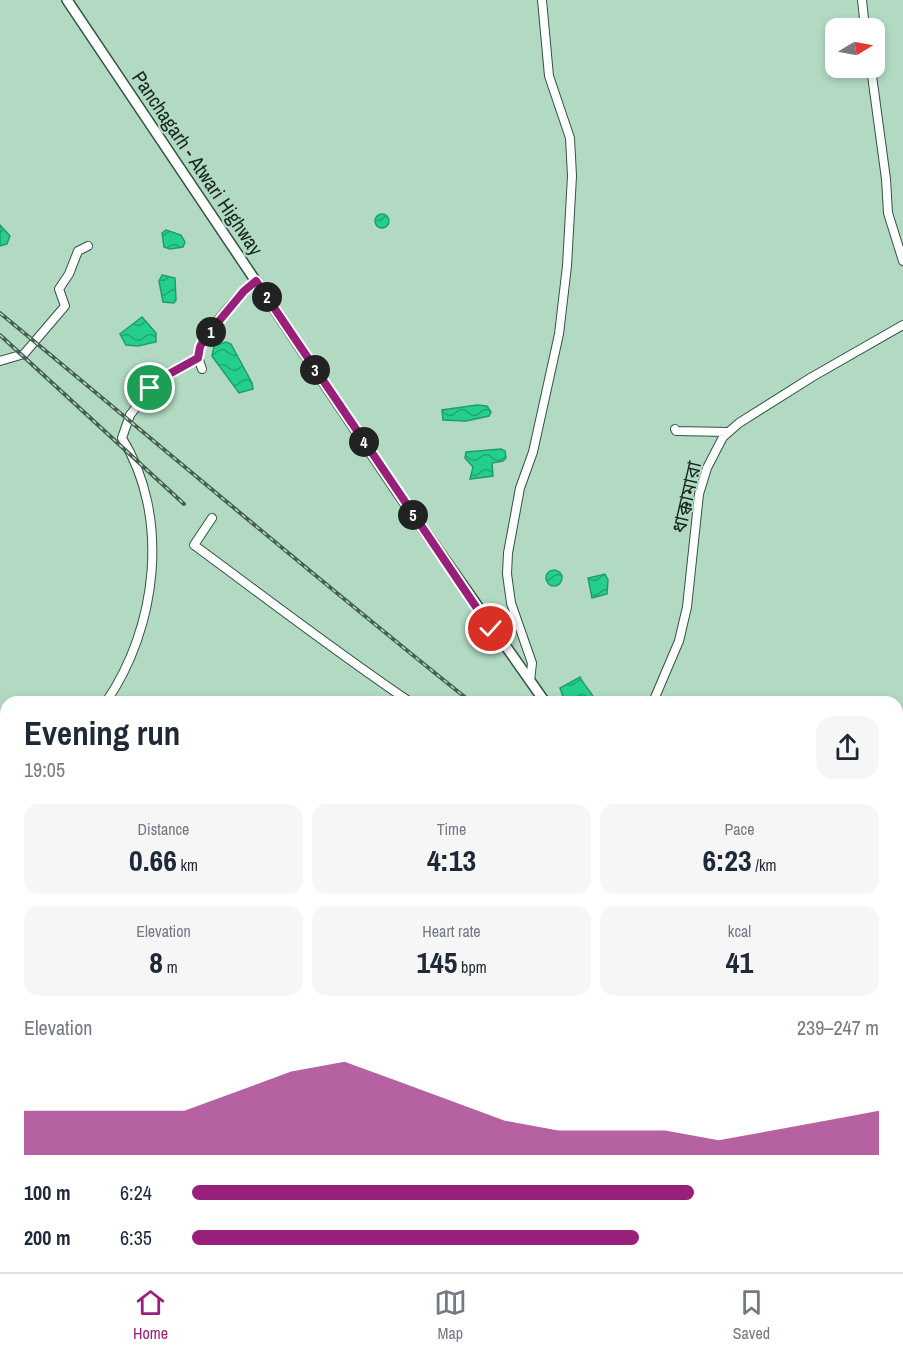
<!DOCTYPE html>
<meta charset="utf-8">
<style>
:root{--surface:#fff;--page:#f6f6f7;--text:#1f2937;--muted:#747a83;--line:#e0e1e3;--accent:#981f7a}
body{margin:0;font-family:"Archivo Narrow","Noto Sans Bengali",sans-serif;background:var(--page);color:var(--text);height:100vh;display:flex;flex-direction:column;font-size:22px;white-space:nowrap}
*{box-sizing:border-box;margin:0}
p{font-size:20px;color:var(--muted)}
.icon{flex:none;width:33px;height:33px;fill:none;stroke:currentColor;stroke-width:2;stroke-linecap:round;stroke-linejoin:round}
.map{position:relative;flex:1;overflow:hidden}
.sheet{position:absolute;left:0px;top:696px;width:903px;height:576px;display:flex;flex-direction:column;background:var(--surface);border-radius:18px 18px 0 0;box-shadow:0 3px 9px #0003}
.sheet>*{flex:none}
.needle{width:39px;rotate:80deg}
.fabs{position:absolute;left:825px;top:18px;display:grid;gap:12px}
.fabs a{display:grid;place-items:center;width:60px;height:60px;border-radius:12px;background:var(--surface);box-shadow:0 3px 9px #0003;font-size:30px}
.pin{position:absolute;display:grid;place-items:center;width:51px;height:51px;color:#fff;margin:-26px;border:3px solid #fff;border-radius:50%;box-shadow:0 2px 6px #0007}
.km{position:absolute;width:30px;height:30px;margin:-15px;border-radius:50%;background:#222;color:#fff;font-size:16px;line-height:30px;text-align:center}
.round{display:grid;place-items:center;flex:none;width:63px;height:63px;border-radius:18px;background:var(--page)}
.head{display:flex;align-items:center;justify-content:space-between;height:102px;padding:0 24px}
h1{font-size:33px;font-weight:800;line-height:45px}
.metrics{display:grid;grid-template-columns:repeat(3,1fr);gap:9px;height:102px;padding:6px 24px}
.metrics div{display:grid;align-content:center;border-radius:15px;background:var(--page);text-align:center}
.metrics b{font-size:30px;font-weight:800}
.metrics small{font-size:16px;font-weight:400}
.metrics p{font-size:16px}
.chart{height:168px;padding:12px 24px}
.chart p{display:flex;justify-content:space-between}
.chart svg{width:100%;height:108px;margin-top:6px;fill:var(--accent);opacity:.7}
ul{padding:0 24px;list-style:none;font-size:20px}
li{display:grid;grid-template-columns:96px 72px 1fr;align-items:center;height:45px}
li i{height:15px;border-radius:8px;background:var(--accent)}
.menu{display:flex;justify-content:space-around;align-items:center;height:84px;border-top:2px solid var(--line);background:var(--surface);font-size:16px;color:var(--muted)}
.menu a{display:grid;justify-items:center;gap:3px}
.menu .current{color:var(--accent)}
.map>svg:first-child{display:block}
.water{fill:url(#water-waves);stroke:#209d6b;stroke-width:1.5}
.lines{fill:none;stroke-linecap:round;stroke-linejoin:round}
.river{stroke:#24cf8c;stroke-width:10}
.minor-casing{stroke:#315542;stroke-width:10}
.major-casing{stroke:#315542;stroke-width:12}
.minor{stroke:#fff;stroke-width:8}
.major{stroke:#fff;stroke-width:9}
.rail-casing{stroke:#475e51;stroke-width:4}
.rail{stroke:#b2dac3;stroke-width:1.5;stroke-dasharray:4.5;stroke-linecap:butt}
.route-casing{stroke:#fff;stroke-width:12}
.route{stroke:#981f7a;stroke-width:8}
.labels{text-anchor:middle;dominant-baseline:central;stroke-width:4.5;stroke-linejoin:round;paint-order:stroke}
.street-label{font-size:20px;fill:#18271f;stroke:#b2dac3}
</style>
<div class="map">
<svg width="903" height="1272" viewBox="0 0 903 1272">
<defs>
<pattern id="water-waves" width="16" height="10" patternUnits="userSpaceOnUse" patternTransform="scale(1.5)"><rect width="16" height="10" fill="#24cf8c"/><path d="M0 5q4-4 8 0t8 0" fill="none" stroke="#1ea872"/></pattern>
</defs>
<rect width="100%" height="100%" fill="#b2dac3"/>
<!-- water -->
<path class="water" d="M375 221a7 7 0 1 1 14 0a7 7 0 1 1-14 0Z
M 0,225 L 10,236 L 7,244 L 0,246 Z
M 166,230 L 181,235 L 185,242 L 183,247 L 170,249 L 164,247 L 162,233 Z
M 162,275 L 175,278 L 176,300 L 174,303 L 163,302 L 159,281 Z
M 142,317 L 156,333 L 156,342 L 138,346 L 126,345 L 120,334 Z
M 226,342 L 231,344 L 252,383 L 253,389 L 239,393 L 212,356 L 214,346 Z
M 477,405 L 487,406 L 491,412 L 489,416 L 466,421 L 443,420 L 442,410 Z
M 501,449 L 505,451 L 506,458 L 503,461 L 492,463 L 493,476 L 470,479 L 473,467 L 465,458 L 466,452 Z
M546 578a8 8 0 1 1 16 0a8 8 0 1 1-16 0Z
M 605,574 L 608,580 L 607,594 L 592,598 L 588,578 Z
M 580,677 C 585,687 592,692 596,702 L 565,702 L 560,688 Z"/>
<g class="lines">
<!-- river -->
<path class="river" d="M 897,800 L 903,792
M 646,1266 L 648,1272"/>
<!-- minor casing -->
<g class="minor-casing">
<path id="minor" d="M 862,0 L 865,28
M 871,68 L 886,179 L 888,213 L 903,261
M 0,361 L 24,354 L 65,306 L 59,289 L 69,274 L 78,251 L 88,246
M 202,369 C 200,363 197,357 199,351 C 203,333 242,291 257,281
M 675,429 L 676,431 L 728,432
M 212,518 L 194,545 C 266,598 336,652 410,702
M 530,681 L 532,663 L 511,603 L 507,574 L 508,553 L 520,488 L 533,452 L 559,334 L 567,266 L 572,176 L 570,138 L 549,76 L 542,0
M 106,702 C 157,628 171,517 122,438 L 130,415 L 155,383 L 198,358
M 653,702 L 679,641 L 687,607 L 699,494 L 707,468 L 723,437 L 739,423 L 812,377 L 903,325
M 0,799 L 6,793
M 868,1266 L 871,1272
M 278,1272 L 278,1266
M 317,1272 L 318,1266"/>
</g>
<!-- major casing -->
<g class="major-casing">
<path id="major" d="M 67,0 L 398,493 L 545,702
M 429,1272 L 430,1266"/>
</g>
<!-- minor -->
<use href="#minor" class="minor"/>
<!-- major -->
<use href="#major" class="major"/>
<!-- rail casing -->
<g class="rail-casing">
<path id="rail" d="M 0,313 C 157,443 312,575 471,702
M 0,335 L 184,504"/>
</g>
<!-- rail -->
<use href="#rail" class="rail"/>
</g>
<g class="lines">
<!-- route casing -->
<g class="route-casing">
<path id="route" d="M 150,388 L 160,379 L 198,358 L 200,347 L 204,339 L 244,291 L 256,281 L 491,629"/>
</g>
<!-- route -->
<use href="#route" class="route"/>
</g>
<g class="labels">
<!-- street labels -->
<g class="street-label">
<text transform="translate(198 163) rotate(56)">Panchagarh - Atwari Highway</text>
<text transform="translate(686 497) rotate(-77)">ধাক্কামারা</text>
</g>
</g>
</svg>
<div class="fabs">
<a><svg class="needle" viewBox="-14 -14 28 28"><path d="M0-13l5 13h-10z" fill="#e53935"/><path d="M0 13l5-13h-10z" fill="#747a83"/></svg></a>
</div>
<div class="pin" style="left:150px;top:388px;background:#1e9e55"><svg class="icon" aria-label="arrive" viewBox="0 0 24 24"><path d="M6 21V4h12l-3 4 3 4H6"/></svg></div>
<div class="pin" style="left:491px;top:629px;background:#d93025"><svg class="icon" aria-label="check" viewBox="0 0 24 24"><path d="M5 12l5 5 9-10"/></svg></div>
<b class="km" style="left:211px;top:332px">1</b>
<b class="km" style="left:267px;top:297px">2</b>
<b class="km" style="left:315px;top:370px">3</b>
<b class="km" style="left:364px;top:442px">4</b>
<b class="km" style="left:413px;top:515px">5</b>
<section class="sheet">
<div class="head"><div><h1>Evening run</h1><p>19:05</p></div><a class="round"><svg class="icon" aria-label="share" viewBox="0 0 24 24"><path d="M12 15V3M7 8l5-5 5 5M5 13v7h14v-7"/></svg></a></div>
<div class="metrics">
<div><p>Distance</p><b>0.66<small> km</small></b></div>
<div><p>Time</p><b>4:13</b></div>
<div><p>Pace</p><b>6:23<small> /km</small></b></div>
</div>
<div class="metrics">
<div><p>Elevation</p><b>8<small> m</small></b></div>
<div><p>Heart rate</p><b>145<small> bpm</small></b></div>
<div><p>kcal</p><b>41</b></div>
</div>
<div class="chart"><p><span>Elevation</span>239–247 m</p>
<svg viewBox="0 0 160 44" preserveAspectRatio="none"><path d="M0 44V26L10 26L20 26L30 26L40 18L50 10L60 6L70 14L80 22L90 30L100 34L110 34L120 34L130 38L140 34L150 30L160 26V44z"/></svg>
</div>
<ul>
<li><b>100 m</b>6:24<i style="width:73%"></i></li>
<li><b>200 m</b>6:35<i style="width:65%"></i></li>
</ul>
</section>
</div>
<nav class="menu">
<a class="current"><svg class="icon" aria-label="home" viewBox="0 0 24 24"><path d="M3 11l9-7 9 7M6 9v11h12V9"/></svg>Home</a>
<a><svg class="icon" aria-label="map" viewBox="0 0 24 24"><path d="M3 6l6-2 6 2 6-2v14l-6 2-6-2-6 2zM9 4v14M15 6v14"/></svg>Map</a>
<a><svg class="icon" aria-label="saved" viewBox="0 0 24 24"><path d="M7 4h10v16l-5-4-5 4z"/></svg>Saved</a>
</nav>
